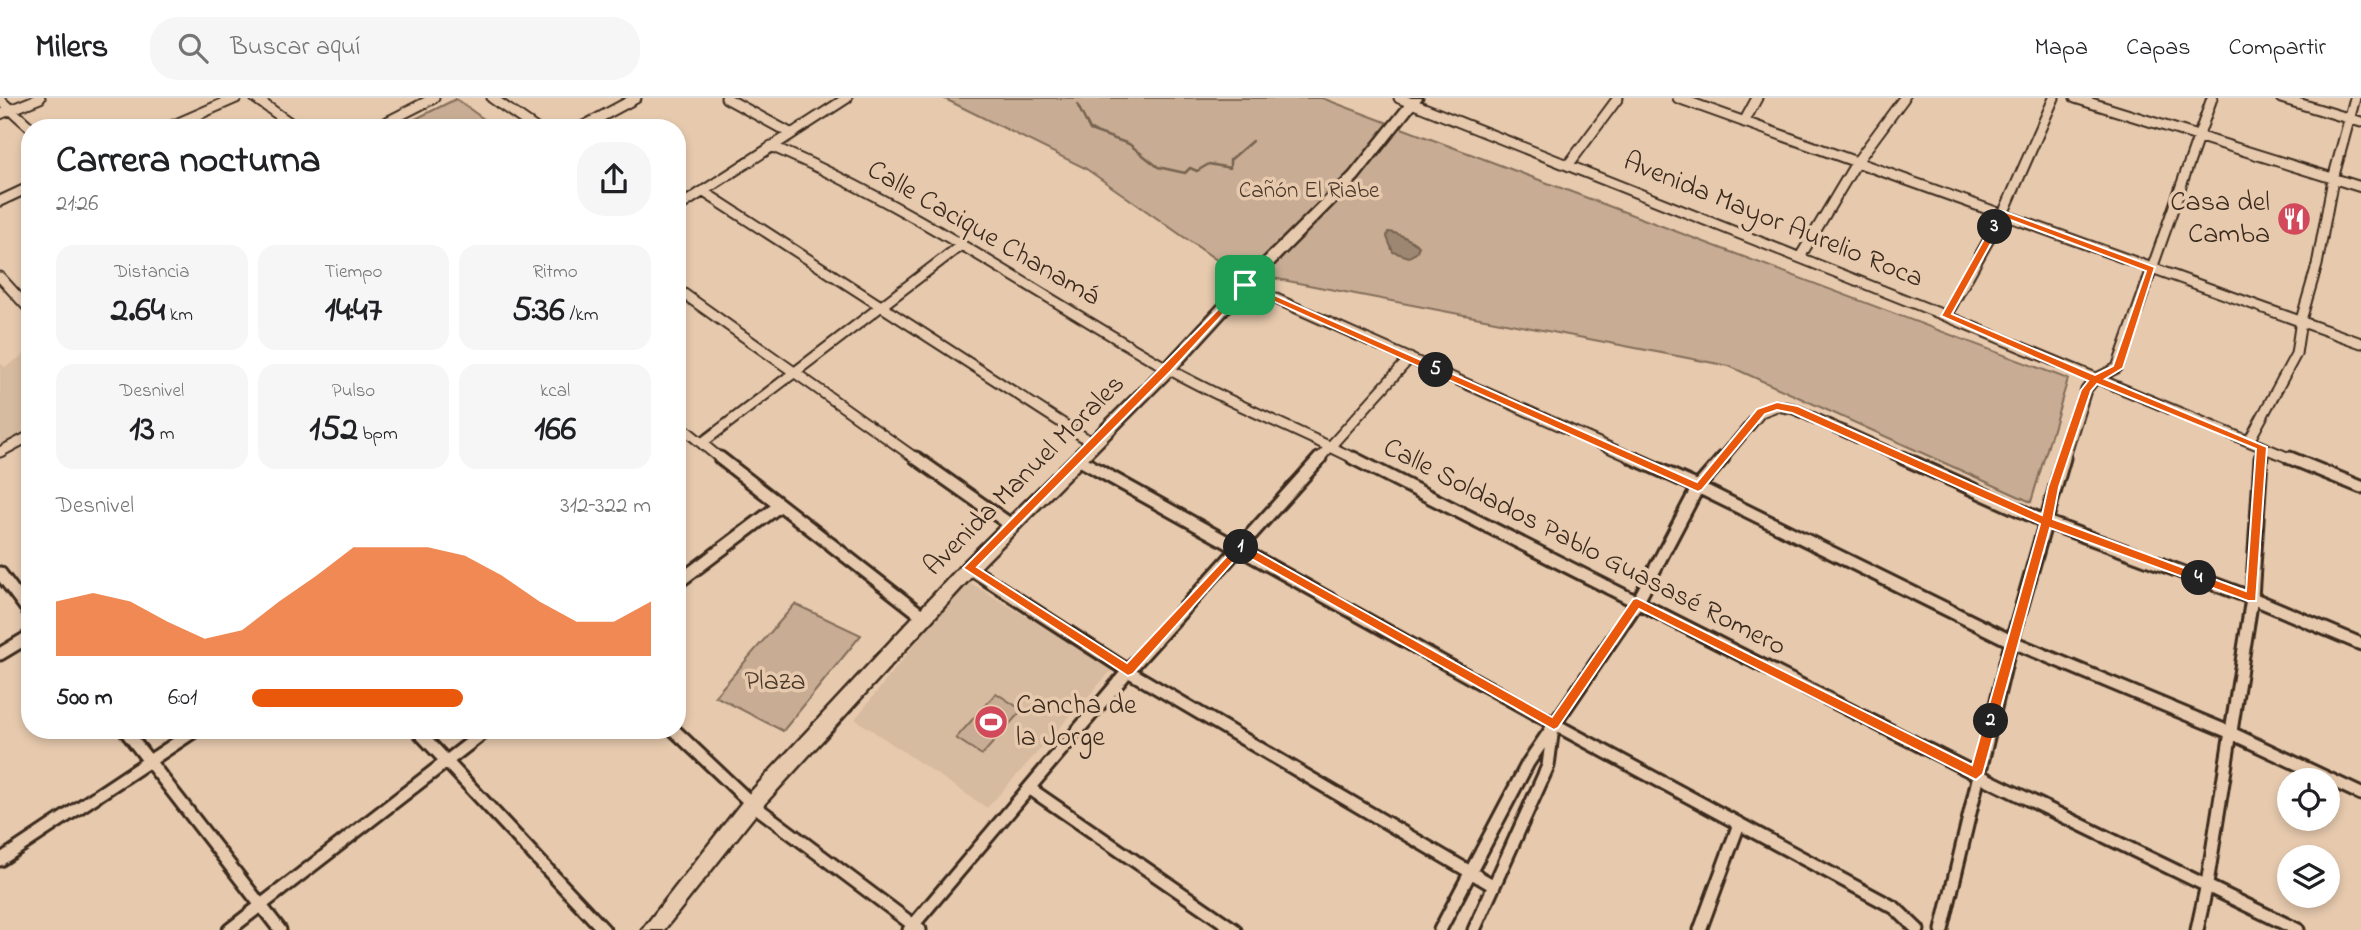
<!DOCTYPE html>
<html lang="es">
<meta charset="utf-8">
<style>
:root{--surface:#fff;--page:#f6f6f6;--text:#202124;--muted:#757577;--line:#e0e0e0;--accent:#ea580c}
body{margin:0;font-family:"Indie Flower",sans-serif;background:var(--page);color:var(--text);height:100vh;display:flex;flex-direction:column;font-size:26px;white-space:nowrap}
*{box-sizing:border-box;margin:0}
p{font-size:23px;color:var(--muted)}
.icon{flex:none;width:38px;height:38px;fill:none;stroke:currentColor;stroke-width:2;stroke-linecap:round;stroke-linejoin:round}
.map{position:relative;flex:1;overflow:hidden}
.panel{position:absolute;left:21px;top:21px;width:665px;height:620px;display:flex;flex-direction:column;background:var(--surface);border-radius:28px;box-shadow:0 4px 10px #0003}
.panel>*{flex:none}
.buttons{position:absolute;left:2277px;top:670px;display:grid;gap:14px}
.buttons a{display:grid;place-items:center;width:63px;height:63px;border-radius:50%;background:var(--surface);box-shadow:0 4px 10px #0003;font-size:35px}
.pin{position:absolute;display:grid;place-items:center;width:60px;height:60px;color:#fff;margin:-30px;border-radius:14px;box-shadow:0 4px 10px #0006}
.km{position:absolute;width:35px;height:35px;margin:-18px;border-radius:50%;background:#222;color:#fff;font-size:19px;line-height:35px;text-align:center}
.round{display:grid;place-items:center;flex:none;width:74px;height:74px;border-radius:28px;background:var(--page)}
.overview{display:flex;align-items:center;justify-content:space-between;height:119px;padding:0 35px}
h1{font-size:38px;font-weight:700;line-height:52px}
.metrics{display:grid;grid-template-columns:repeat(3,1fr);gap:10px;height:119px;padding:7px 35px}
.metrics div{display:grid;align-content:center;border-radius:18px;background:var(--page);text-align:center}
.metrics b{font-size:35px;font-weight:700}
.metrics small{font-size:19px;font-weight:400}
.metrics p{font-size:19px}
.chart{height:196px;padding:14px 35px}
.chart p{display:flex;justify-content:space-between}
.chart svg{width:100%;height:126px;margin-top:7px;fill:var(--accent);opacity:.7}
ul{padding:0 35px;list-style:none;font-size:23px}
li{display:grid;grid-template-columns:112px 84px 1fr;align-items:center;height:52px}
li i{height:18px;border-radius:9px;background:var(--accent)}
header{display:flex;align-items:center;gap:42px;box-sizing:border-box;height:98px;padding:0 35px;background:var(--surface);border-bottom:2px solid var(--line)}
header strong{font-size:33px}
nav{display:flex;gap:38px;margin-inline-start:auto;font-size:24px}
.search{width:490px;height:63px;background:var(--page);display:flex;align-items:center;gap:18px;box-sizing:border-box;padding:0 24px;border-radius:28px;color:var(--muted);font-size:26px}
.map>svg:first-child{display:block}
.built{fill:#d7bba0}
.green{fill:#c8ad94;stroke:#826c59;stroke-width:2}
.water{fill:#9e8772;stroke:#766250;stroke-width:2}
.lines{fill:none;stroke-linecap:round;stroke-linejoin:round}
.stream{stroke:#766250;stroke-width:2.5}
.street-far1-casing{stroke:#3b2a1e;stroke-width:13}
.street-casing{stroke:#3b2a1e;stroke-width:17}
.secondary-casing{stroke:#3b2a1e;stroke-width:5}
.street-far1{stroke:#e7caae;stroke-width:9}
.street{stroke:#e7caae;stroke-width:11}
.secondary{fill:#e7caae;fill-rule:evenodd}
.route{fill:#ea580c;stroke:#fff;stroke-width:2;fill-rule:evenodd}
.labels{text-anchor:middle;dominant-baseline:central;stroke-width:7;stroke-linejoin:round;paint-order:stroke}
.far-park-label{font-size:23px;fill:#49372a;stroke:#e7caae}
.poi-label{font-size:28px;fill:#3b2a1e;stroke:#e7caae;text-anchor:end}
.street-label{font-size:28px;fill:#3b2a1e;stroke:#e7caae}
.park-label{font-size:28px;fill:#49372a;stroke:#e7caae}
</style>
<header>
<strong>Milers</strong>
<div class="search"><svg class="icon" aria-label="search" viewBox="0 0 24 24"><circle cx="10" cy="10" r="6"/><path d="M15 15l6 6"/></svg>Buscar aquí</div>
<nav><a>Mapa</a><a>Capas</a><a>Compartir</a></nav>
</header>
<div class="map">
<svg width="2361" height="832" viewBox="0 0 2361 832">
<rect width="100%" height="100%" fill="#e7caae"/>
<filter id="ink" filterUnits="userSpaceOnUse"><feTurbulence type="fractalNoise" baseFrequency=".0143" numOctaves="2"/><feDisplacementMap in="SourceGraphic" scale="14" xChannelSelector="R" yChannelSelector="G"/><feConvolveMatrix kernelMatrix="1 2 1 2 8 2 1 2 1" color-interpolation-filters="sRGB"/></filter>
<g filter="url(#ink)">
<!-- built -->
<path class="built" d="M 30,253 L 30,334 L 0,350 L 0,265 L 5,269 Z
M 966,482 L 1113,571 L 987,710 L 855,621 Z"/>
<!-- green -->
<path class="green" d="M 943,0 L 1322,0 L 2068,281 L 2031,404 L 1729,268 L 1231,172 L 1085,70 Z
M 456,1 L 496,30 L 397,30 Z
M 795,506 L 861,537 L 783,633 L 715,598 Z
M 996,595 L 1022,612 L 982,657 L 956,640 Z"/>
<!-- water -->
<path class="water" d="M 1388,134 C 1397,134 1411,142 1419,148 L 1416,155 L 1409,159 L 1393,154 L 1387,139 Z"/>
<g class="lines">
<!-- stream -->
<path class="stream" d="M 1077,6 L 1090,32 L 1129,46 L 1158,69 L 1185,75 L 1190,70 L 1197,73 L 1209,66 L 1230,70 L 1230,62 L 1252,43"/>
<!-- street-far1 casing -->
<g class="street-far1-casing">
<path id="street-far1" d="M 255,0 L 297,30
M 492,0 L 535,30
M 726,0 L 790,35
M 1399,0 L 1946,218 L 2294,362
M 1678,0 L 2361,245
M 2075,0 L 2361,89
M 2281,0 L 2361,24
M 0,2 L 31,30
M 0,16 L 40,0
M 1744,24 L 1757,0
M 167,30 L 236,0
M 375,30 L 434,0
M 580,30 L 636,0
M 771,48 C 910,107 1034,194 1165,269 C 1226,304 1294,330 1357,362
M 1569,66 L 1618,0
M 704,94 L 1093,345
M 0,103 L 30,89
M 677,110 L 847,0
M 1800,159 L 1856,65 L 1904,0
M 0,179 L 30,212
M 1245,187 L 1637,362
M 677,191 L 918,362
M 1946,218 L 2003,116 L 2054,0
M 677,325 L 722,362
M 2249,343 L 2296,256 L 2301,222 L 2317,167 L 2333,81 L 2355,0
M 702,345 L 960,148
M 0,354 L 30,338
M 1318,362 L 1410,260
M 1721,362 L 1761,314 L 1777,308 L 1794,311 L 1907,362
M 2064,362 L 2086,292 L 2095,281 L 2117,270 L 2212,0
M 2261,362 L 2262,349"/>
</g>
<!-- street casing -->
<g class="street-casing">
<path id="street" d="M 720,360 L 924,519
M 916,360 L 1011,427
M 1353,360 L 1976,676 L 2298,832
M 1633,360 L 1698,389 L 2013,544 L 2229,634 L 2361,696
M 1903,360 L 2046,424 L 2252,500 L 2361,546
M 2290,360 L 2361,389
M 1078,361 L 1554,626 L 1895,810 L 1918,832
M 969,470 L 1128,573 L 1494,788
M 0,475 L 30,515
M 677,485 L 779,408
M 0,556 L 30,538
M 125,632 L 280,832
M 417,632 L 604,832
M 674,632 L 752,706 L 920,832
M 1029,690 L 1235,832
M 0,762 L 196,632
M 229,832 L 487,632
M 909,832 L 1128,573 L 1320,360
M 1440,832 L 1528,665 L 1637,505 L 1698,389 L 1723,360
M 1474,832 L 1548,668 L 1553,629
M 1700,832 L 1739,726
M 1942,832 L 2007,560 L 2064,360
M 2197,832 L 2207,786 L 2252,500 L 2261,360"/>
</g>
<!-- secondary casing -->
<g class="secondary-casing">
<path id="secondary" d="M 1410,0 L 1422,0 L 1358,81 L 1250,190 L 1173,275 L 975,475 L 759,712 L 664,832 L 642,832 L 745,700 L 963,465 L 1163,267 L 1240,184 L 1350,75 Z"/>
</g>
<!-- street-far1 -->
<use href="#street-far1" class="street-far1"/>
<!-- street -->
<use href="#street" class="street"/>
<!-- secondary -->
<use href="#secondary" class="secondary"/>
</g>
</g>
<!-- route -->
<path class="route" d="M 2003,113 L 2155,169 L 2123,270 L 2105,281 L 2267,349 L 2256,503 L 2248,503 L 2050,430 L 1983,676 L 1976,682 L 1639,511 L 1558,630 L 1554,632 L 1241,455 L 1133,576 L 1128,578 L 963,470 L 1245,184 L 1697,384 L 1757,311 L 1777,304 L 1798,308 L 2042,417 L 2048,389 L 2081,292 L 2088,283 L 1941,218 L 1998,116 ZM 2005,120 L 2146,173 L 2113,268 L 2095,277 L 1952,216 ZM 1246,191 L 1698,394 L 1702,392 L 1765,316 L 1777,312 L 1792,315 L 2040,426 L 1972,667 L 1637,500 L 1633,501 L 1552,619 L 1240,444 L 1127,565 L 977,469 L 1171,273 ZM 2097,286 L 2256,351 L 2246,493 L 2053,421 L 2059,389 L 2091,293 Z"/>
<!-- icons -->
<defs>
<g id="restaurant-disc" transform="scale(1.75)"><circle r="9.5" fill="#d1495b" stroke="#e7caae"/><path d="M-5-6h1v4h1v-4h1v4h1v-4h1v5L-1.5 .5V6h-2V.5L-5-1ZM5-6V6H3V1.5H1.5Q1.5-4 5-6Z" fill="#fff"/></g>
<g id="stadium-disc" transform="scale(1.75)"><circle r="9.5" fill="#d1495b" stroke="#e7caae"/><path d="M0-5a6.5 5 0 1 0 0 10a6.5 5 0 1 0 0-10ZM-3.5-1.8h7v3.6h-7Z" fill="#fff"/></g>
</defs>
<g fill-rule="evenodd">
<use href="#restaurant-disc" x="2294" y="121"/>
<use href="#stadium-disc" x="991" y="624"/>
</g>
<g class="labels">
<!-- far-park labels -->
<g class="far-park-label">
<text x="1309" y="93">Cañón El Riabe</text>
</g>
<!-- poi labels -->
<g class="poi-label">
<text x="2270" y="105">Casa del<tspan x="2270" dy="32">Camba</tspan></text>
<text x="1016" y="608" text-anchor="start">Cancha de<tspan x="1016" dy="32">la Jorge</tspan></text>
</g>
<!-- street labels -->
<g class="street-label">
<text transform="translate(1773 123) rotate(22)">Avenida Mayor Aurelio Roca</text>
<text transform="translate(983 136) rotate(30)">Calle Cacique Chanamá</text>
<text transform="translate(1025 378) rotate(-45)">Avenida Manuel Morales</text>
<text transform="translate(1584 450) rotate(27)">Calle Soldados Pablo Guasasé Romero</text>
</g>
<!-- park labels -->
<g class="park-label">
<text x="775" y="584">Plaza</text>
</g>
</g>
</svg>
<div class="buttons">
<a><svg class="icon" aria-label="locate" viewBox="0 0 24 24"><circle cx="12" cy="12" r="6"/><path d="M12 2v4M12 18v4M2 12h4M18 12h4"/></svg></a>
<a><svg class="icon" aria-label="layers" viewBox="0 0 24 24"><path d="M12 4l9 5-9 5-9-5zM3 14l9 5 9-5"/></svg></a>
</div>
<div class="pin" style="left:1245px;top:187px;background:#1e9e55"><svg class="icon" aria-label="arrive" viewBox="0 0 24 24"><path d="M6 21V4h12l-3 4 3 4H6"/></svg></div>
<b class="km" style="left:1241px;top:449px">1</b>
<b class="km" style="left:1991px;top:623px">2</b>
<b class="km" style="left:1995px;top:129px">3</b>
<b class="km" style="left:2199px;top:480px">4</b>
<b class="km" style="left:1436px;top:272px">5</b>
<section class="panel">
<div class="overview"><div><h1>Carrera nocturna</h1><p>21:26</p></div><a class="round"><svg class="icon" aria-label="share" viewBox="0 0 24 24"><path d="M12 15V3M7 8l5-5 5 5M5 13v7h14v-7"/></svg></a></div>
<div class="metrics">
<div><p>Distancia</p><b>2.64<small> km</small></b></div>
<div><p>Tiempo</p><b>14:47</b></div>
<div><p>Ritmo</p><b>5:36<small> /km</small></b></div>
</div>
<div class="metrics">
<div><p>Desnivel</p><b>13<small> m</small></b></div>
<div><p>Pulso</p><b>152<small> bpm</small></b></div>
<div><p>kcal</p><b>166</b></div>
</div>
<div class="chart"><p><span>Desnivel</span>312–322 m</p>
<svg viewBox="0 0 160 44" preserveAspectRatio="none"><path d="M0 44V25L10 22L20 25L30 32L40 38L50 35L60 25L70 16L80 6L90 6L100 6L110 9L120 16L130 25L140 32L150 32L160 25V44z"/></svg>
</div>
<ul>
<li><b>500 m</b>6:01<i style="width:53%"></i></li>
</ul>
</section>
</div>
